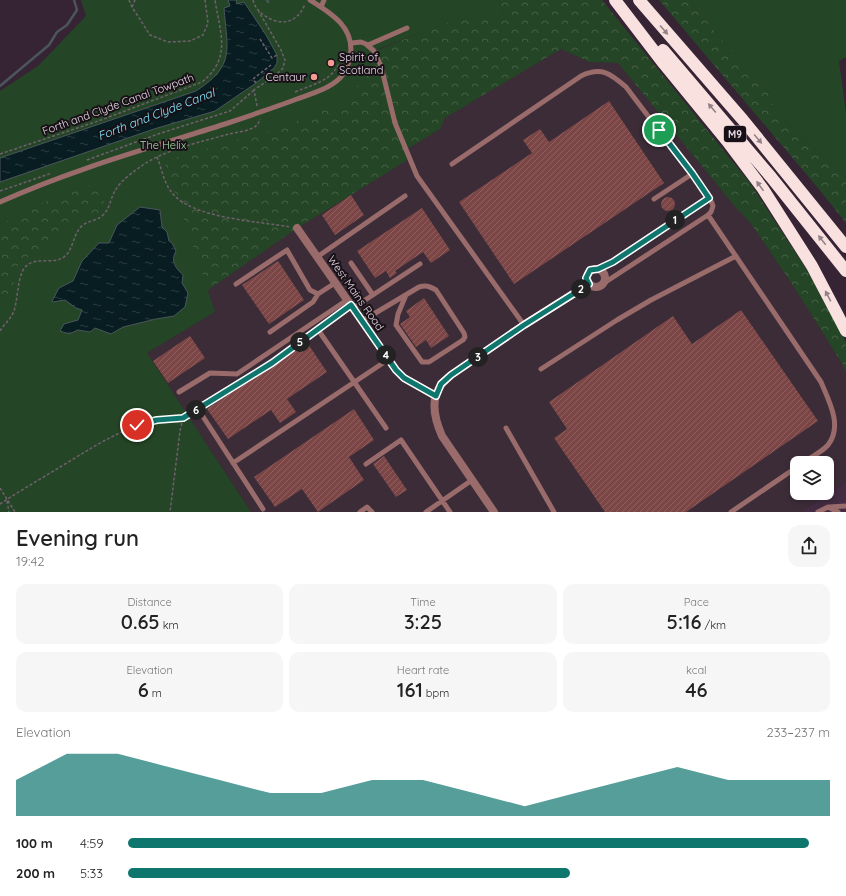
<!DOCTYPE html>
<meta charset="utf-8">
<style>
:root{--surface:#fff;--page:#f6f6f6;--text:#222;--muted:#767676;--accent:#0f766e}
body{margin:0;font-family:Quicksand,sans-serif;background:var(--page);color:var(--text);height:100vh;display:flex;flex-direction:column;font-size:15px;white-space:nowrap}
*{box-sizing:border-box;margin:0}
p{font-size:13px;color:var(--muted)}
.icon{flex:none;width:22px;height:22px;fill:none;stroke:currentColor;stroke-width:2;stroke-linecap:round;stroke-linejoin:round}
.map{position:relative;height:512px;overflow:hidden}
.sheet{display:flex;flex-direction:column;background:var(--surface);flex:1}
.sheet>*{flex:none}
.controls{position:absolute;left:790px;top:456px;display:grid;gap:8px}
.controls a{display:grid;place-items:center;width:44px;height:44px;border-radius:8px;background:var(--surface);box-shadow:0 2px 6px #0003;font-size:20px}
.pin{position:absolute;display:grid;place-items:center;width:34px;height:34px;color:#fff;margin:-17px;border:2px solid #fff;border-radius:50%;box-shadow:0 1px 4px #0007}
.km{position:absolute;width:20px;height:20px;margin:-10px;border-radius:50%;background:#222;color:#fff;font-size:11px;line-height:20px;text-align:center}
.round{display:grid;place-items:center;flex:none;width:42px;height:42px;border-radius:12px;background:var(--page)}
.head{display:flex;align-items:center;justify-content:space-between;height:68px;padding:0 16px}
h1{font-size:22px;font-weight:600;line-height:30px}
.stats{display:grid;grid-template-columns:repeat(3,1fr);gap:6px;height:68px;padding:4px 16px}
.stats div{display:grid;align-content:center;border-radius:10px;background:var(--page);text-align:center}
.stats b{font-size:20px;font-weight:600}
.stats small{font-size:11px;font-weight:400}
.stats p{font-size:11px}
.chart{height:112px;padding:8px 16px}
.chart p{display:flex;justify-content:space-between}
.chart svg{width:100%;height:72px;margin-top:4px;fill:var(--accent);opacity:.7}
ul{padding:0 16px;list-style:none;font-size:13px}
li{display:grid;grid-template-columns:64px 48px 1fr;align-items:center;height:30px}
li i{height:10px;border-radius:5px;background:var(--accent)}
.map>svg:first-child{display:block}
.built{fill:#432c41}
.industrial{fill:#3c2c38;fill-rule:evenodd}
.green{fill:#254626}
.forest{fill:url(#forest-crowns)}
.water{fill:url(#water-ripples);stroke:#4a555c}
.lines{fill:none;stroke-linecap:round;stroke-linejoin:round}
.stream{stroke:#4a555c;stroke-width:2.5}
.building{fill:url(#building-hatch)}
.path{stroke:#705f6e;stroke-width:1.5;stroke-dasharray:3 2;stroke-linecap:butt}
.lane{stroke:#996b6a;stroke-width:5}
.street{stroke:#996b6a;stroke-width:8}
.highway{stroke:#f9e1e0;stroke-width:12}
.oneway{fill:#948386}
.route-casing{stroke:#fff;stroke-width:8}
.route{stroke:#0f766e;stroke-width:5}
.poi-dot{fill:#f59c92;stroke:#181017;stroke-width:1.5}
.labels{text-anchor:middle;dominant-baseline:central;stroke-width:4;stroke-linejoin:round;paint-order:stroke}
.shield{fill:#181017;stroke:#a89da6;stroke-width:1}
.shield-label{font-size:10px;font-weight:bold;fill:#e6d9e4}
.poi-label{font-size:11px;fill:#e6d9e4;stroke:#181017;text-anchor:start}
.street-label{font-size:11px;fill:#e6d9e4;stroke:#181017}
.park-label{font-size:11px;fill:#a4e0a4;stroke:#181017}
.water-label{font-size:12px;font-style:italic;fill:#7febff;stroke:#181017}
</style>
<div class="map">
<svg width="846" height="512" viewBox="0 0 846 512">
<defs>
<pattern id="forest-crowns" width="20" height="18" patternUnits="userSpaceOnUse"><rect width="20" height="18" fill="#254626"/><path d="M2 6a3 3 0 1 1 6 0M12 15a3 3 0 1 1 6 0" fill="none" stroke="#456045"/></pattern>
<pattern id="water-ripples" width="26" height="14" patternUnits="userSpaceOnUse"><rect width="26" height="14" fill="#071d21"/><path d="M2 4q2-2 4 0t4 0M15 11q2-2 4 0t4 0" fill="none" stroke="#2b3d41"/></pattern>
<pattern id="building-hatch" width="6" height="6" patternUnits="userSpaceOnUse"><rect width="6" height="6" fill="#7b4645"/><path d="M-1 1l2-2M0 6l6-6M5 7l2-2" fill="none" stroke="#8e6060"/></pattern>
</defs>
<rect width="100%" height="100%" fill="#362334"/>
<!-- built -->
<path class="built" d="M 846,482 L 846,512 L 801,512 Z"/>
<!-- industrial -->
<path class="industrial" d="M 561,49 L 589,62 L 618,63 L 736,208 L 749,221 L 792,284 L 843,365 L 846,374 L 846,482 L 801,512 L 251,512 L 147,353 L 215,312 L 208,290 L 297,228 L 407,159 L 403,151 L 440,129 L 445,118 ZM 797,463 L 827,463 L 827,493 L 797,493 Z"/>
<!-- green -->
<path class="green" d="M 81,0 L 499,0 L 503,13 L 500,18 L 488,18 L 424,31 L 374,51 L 406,150 L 404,151 L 407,160 L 297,228 L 208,290 L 215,312 L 147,353 L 251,512 L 0,512 L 0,91 L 38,66 L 86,16 Z
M 690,0 L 846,0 L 846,57 L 839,61 L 846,113 L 846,178 L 791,127 L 772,103 L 764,82 L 721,39 Z"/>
<!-- forest -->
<path class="forest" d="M 499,0 L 602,0 L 750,183 L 812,278 L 846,342 L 846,374 L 843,365 L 792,284 L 749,221 L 736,208 L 618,63 L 589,62 L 561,49 L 445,118 L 440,129 L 404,151 L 407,160 L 297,228 L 208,290 L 164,161 L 292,124 L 320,106 L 336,107 C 349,96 360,86 368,70 L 363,56 L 365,54 L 371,53 L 424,31 L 465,17 L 500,18 L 503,13 Z
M 659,0 L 690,0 L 721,39 L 764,82 L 772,103 L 791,127 L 846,178 L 846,223 L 818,188 Z
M 92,184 L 104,199 L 103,211 L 95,217 L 83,217 L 69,233 L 59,235 L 18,264 L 10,298 L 4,307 L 0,309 L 0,226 C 25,208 62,195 92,184 Z"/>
<!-- water -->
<path class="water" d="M 228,0 L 236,0 L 237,4 L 244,2 L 266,35 L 277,55 L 277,63 L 274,68 L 256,83 L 215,111 L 154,129 L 0,182 L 0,158 L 196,91 C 236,65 227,50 224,8 L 230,6 Z
M 140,207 L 160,210 L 162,227 L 167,232 L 169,241 L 172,243 L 176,251 C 170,262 176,268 183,275 L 182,283 L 188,293 L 185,307 L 174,316 L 156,319 L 123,327 L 111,334 L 95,328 L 90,332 L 78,330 L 69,334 L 60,331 L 64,324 L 78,320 L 82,310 L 76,308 L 65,300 L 53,302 L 52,301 L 59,288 L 73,281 L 82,261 L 99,243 L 109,243 L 117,225 Z"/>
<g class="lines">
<!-- stream -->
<path class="stream" d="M 267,0 L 268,2
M 0,86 L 49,45 L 57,32 L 67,25 L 77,10 L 74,0"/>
</g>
<!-- building -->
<path class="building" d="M 609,101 L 664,183 L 514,284 L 459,202 L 532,153 L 523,140 L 540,129 L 549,142 Z
M 351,195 L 364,215 L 335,235 L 322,215 Z
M661 204a7 7 0 1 1 14 0a7 7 0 1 1-14 0Z
M 422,208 L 450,250 L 431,263 L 423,252 L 395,271 L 397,273 L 390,278 L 386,271 L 375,278 L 357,251 Z
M 278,261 L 304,300 L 269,324 L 242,285 Z
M 424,298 L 449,336 L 431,348 L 426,340 L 416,347 L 400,324 L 410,317 L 406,311 Z
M 741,310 L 818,421 L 686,512 L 605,512 L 554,438 L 567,429 L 549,402 L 673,316 L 692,344 Z
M 190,336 L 205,358 L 168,383 L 153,361 Z
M 306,341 L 327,372 L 287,399 L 296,412 L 280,423 L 271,410 L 228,439 L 207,409 Z
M 354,409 L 374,440 L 349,457 L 364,480 L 318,512 L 302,489 L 275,507 L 254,477 Z
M 384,456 L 407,490 L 396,497 L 373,464 Z"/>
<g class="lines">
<!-- path -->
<path class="path" d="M 129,0 L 132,7 L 150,35 L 168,42 L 190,41 L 203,35 L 208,23 L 205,0
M 253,0 C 254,4 256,8 259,11 C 268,20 285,27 296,17 C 300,14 303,9 305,4
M 132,7 L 135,0
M 260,39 L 272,58 L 277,55
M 256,83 L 253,79 L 271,65
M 295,92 C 319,82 337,80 343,51
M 257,106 L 254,90 L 277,74 L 283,68 L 285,60 L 281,50 L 258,10
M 0,154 L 101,120 L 202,82 C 232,58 220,33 215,0
M 157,157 C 162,169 164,184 173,194 C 195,219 258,221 290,227
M 87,160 L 158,134 L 230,111 L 254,90
M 0,191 L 52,173
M 0,331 C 4,324 11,319 14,311 C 18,298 17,283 23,270 C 33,254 51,266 64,257 C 73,250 73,236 80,228 C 86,220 96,222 103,215 C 110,209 110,199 115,191 C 120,181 134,171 143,165 C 164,150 204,141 229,134 C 237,132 251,131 257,125 C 259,123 259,121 260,119
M 183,418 L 272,363 L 315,331
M 0,488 L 15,512
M 7,501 L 9,512
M 0,504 C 21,490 44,477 65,464 C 105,440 135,419 183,418 L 180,431 L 170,512"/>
<!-- lane -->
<path class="lane" d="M 321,7 L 324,0
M 352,43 L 361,42 L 366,44 L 374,51 L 381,66 L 395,123 L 417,176 L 524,325
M 368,45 L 407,28
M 452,164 L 581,76 C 602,66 611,74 626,87 L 692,174 L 712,203 L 713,206 L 711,212 L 708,215 L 821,382 C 829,401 843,426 828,445 C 822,452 810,458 802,463
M 654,199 L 692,174
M 0,202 C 73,169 150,148 225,124 C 249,116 273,108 297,99 C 311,94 329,89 340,78 C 345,73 349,64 350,57 C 356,28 331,13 310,0
M 317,257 L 405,196
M 351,263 L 373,295
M 598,269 L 613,262 L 709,197
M 236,284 L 287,250 L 310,290 L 318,294 L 335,283
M 601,285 L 708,215
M 353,308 L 420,264
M 362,321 L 419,287 C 426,285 429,286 436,290 L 464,333 L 465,337 L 463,340 L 429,362 L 422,362 L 396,325 L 398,314 L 406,295
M 270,332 L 313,302 L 318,294
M 321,334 L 386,428
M 541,369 L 617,320 L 651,300 L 736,256
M 179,392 L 210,373 L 237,374 L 347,300
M 202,415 L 263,509
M 506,428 L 554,512
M 233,463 L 389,359
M 366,464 L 401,440 L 450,512
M 829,507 L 846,506
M 360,512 L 367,507 L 372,512
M 426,512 L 472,480
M 731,512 L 797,467
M 818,512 L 828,507 L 838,512"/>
<!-- street -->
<path class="street" d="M 297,228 L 396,370 L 404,378 L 436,396
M587 278a9 9 0 1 1 18 0a9 9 0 1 1-18 0Z
M 494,512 L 442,436 C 435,420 429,399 442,384 C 444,381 448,378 451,375 L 524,325 L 589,284"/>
<!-- highway -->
<path class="highway" d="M 615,0 L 664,64 L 727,141 L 763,189 L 812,266 L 846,331
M 639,0 L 743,120 L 846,247
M 663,50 L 771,177 L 846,271"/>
</g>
<!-- one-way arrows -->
<defs><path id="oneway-solid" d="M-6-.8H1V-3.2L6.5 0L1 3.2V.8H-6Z"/></defs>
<g class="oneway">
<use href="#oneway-solid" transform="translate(664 30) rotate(49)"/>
<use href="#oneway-solid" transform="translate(712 108) rotate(-130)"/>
<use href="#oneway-solid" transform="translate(758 139) rotate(50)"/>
<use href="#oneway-solid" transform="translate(760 186) rotate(-126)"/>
<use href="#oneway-solid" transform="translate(822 240) rotate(-128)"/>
<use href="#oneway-solid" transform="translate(828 296) rotate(-118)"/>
</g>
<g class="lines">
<!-- route casing -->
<g class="route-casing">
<path id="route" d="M 137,425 L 157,420 L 183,418 L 272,363 L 351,305 L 396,370 L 404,378 L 436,396 L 441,384 L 451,375 L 524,325 L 589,284 L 586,278 L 590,270 L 598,269 L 613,262 L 709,198 L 692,173 L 659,130"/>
</g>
<!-- route -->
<use href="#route" class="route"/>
</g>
<!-- markers -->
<g class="poi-dot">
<circle cx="331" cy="63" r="4"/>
<circle cx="314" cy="77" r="4"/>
</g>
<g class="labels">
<!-- shield labels -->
<rect class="shield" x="724" y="126" width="22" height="16" rx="3"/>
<g class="shield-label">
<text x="735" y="134">M9</text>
</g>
<!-- poi labels -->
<g class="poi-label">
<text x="339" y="57">Spirit of<tspan x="339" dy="13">Scotland</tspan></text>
<text x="306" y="77" text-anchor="end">Centaur</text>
</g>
<!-- street labels -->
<g class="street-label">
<text transform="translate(118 104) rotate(-20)">Forth and Clyde Canal Towpath</text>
<text transform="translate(356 293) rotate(55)">West Mains Road</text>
</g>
<!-- park labels -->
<g class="park-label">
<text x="163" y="145">The Helix</text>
</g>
<!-- water labels -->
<g class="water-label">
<text transform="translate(156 114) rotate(-21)">Forth and Clyde Canal</text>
</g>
</g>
</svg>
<div class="controls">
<a><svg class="icon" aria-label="layers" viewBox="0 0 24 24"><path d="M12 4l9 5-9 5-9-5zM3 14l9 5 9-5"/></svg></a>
</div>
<div class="pin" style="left:659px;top:130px;background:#1e9e55"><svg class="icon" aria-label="arrive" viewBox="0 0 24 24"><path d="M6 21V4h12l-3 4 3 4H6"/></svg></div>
<div class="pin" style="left:137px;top:425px;background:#d93025"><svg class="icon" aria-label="check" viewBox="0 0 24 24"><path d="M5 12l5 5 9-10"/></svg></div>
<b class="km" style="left:675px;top:220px">1</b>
<b class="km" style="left:581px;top:289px">2</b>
<b class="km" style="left:478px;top:357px">3</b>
<b class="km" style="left:386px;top:355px">4</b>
<b class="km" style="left:300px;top:342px">5</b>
<b class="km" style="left:196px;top:410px">6</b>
</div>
<section class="sheet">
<div class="head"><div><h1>Evening run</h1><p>19:42</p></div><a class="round"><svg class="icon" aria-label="share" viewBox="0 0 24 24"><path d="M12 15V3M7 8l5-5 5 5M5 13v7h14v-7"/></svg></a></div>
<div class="stats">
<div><p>Distance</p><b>0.65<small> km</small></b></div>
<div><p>Time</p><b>3:25</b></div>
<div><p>Pace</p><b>5:16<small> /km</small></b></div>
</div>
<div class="stats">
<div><p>Elevation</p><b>6<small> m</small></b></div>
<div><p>Heart rate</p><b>161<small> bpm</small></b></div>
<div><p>kcal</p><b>46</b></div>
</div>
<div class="chart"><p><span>Elevation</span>233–237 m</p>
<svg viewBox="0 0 160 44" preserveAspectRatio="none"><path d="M0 44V22L10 6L20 6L30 14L40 22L50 30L60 30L70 22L80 22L90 30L100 38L110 30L120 22L130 14L140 22L150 22L160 22V44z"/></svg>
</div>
<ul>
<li><b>100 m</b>4:59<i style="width:97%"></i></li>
<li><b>200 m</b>5:33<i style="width:63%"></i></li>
</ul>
</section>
